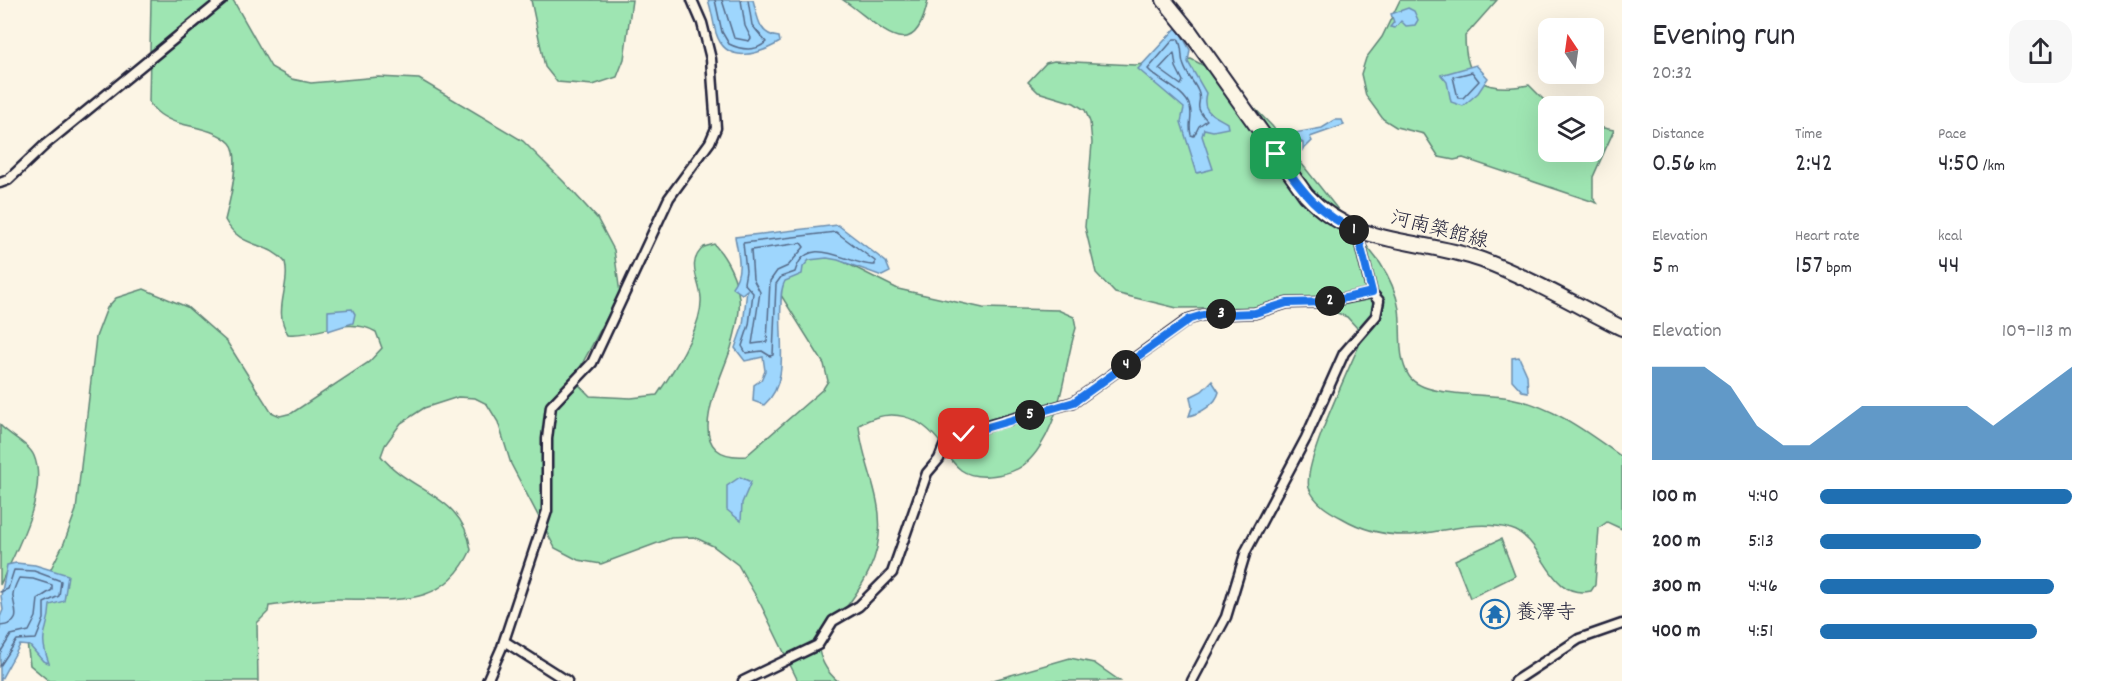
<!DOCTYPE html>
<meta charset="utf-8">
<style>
:root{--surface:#fff;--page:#f7f7f7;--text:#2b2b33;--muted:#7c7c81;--accent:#1f6fb2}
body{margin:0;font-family:Dekko,"Klee One",sans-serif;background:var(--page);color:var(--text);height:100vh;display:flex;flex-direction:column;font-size:22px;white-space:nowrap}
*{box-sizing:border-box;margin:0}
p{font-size:20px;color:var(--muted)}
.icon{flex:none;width:33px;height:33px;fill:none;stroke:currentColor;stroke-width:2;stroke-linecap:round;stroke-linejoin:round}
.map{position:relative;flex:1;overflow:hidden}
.details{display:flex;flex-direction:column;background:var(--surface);width:480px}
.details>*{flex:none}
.needle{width:39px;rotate:347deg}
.buttons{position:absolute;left:1538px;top:18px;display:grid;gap:12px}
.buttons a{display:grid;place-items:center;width:66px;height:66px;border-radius:12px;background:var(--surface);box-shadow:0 6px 24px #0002;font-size:30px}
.pin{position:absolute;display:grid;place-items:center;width:51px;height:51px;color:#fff;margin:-26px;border-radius:12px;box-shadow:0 3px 9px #0006}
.km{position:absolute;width:30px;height:30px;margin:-15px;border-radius:50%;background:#222;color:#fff;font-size:16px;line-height:30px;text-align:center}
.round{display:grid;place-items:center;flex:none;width:63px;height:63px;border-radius:18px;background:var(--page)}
.head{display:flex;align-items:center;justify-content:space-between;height:102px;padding:0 30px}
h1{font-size:33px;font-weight:600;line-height:45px}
.stats{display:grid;grid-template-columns:repeat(3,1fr);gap:9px;height:102px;padding:6px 30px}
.stats div{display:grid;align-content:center}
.stats b{font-size:26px;font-weight:600}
.stats small{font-size:16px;font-weight:400}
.stats p{font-size:16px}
.chart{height:168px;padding:12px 30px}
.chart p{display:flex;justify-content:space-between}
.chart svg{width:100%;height:108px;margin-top:6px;fill:var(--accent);opacity:.7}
ul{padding:0 30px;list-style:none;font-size:20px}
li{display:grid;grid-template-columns:96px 72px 1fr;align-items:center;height:45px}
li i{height:15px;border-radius:8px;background:var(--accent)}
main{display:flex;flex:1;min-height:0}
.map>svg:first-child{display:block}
.green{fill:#9ee5b2;stroke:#608476;stroke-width:1.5}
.water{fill:#9ed6fd;stroke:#6c8eaf;stroke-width:1.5}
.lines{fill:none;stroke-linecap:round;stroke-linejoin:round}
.shore{stroke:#546a89;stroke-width:1.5}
.street-casing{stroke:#22223b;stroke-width:13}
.primary-casing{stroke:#22223b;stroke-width:18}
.street{stroke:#fcf5e5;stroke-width:8}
.primary{stroke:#fcf5e5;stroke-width:14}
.route-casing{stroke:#fff;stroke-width:12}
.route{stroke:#1a73e8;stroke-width:8}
.labels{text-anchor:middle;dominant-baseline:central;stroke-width:4.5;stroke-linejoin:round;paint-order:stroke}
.street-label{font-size:20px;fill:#22223b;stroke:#fcf5e5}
.poi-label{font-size:20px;fill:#22223b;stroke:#fcf5e5;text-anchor:start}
</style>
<main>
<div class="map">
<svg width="1622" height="681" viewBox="0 0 1622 681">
<rect width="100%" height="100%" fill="#fcf5e5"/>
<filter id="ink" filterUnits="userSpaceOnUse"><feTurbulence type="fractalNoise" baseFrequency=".0167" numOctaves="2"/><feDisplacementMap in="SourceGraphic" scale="12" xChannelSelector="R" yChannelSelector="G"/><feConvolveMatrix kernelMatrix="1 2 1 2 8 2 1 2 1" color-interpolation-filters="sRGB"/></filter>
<g filter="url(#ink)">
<!-- green -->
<path class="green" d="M 151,0 L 233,0 L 271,67 L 292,79 L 311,83 L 378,77 L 419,79 L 523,141 L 564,182 L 597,218 L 614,250 L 620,293 L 581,366 L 580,386 L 590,396 L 631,398 L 657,395 C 673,372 703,327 701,298 C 700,280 685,263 704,247 L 714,244 C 727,258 737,279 739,298 C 741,312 735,334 731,348 C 721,380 677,461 746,456 L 823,389 L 828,381 L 824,364 L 769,276 L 808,244 L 898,289 L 983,308 L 1058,310 L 1074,317 L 1076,328 C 1066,359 1064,395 1051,425 C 1046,438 1036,455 1026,463 C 1012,476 976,481 961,470 C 951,463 948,454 942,445 C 920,415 891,406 859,425 C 861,451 872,475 877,501 C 890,562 853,598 818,643 C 819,657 826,672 838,681 L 798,681 L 761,605 L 738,565 L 713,546 L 694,537 L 671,538 L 601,564 L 578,560 L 555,548 L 511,464 L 498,422 L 487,404 L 475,398 L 458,397 L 424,408 L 401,423 L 385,445 L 381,456 C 412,494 463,494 471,550 C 442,612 391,598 334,599 C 312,599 291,603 269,606 L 268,612 L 257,623 L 258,681 L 49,681 L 30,665 L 25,628 L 30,610 L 64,543 L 76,510 L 96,337 L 107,308 L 116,298 L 144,289 L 187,307 L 227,342 L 271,412 L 280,416 L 292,413 L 369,362 L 382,348 L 376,332 C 348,315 317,337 288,334 C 272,310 291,287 285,262 C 268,241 240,249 225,220 C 229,204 242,156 230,143 C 219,131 194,127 178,123 C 166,119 155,113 149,102 Z
M 531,0 L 632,0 L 624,59 L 617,77 L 593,85 L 557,82 L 545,67 Z
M 843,0 L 928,0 C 914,71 879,24 843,0 Z
M 1400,0 L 1497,0 L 1465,36 C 1465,83 1485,93 1529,85 L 1550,106 L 1548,152 L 1593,152 L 1593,126 L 1614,130 L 1593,177 L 1593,198 L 1597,203 L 1463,158 L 1454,160 L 1439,157 L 1424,134 L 1396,127 L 1383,119 L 1366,96 L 1361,74 L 1366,58 L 1382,37 Z
M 1191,59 L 1222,75 L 1272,126 L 1380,263 C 1390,278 1396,291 1399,309 C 1402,330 1397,358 1409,376 C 1423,398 1486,393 1510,398 C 1553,406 1587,432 1622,457 L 1622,529 L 1607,522 L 1599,528 L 1595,585 L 1591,591 C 1547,601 1545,538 1511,529 C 1477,519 1445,532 1411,535 C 1385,536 1364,531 1342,518 C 1328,511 1315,503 1309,488 C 1302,466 1349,369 1360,343 L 1358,329 L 1347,317 L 1323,307 L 1177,308 L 1115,293 L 1096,273 L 1085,227 L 1092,143 L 1090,122 L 1085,110 L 1074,103 L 1038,92 L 1028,82 L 1046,63 L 1054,61 L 1135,65 Z
M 0,425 C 9,435 29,444 34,456 C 49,492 15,553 0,585 Z
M 1501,539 L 1515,576 L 1470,598 L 1455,560 Z
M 1070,658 L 1094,663 L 1120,681 L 990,681 Z"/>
<!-- water -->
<path class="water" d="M 708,0 L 753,0 C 758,17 758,35 779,37 L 780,42 C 758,55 726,65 716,33 C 713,22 712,11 708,0 Z
M 1408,8 L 1414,11 L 1418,20 L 1415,25 L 1406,26 L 1401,21 L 1395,28 L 1390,27 L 1394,22 L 1391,14 Z
M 1177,27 L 1190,50 L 1188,62 L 1206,93 C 1201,112 1212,114 1227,123 L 1228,128 L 1213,131 L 1204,129 L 1202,136 L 1213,169 L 1197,173 L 1181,122 L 1184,108 L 1138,69 Z
M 1476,65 L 1488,78 L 1478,93 L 1463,106 L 1451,102 L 1447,82 L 1441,75 Z
M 1335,120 L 1342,120 L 1344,125 L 1310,137 L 1312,141 L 1303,150 L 1303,143 L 1295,138 L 1294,133 L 1322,128 Z
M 838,225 L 886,262 L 890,272 L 882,276 L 838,260 L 827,258 L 809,260 L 803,267 L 802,274 L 785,281 C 781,288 781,296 781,304 C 778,338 791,382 764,405 L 753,401 L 754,385 L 761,380 L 765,371 L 763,357 L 745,361 L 735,348 L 743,325 L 747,290 L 742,294 L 732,287 C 744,271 738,255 735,237 Z
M 352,309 L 355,314 L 353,323 L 328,331 L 328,311 Z
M 1519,357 L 1527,375 L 1528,392 L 1522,391 L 1512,380 L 1512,358 Z
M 1212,381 L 1219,392 C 1216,404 1201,413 1189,416 L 1192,407 L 1190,397 L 1202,391 Z
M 740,477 L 751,482 L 742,503 L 741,521 L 727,510 L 727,486 Z
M 16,563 L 35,565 L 68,575 L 64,601 L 50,605 C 49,634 37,631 49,663 L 43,661 L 30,646 L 20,645 L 0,681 L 0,617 L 3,610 L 1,596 L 7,565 Z"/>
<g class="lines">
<!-- shore -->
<path class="shore" d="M 715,0 L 722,32 L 729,44 C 741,50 756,52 766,42 L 752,25 L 748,0
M 722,0 L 734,38 L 749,41 L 751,38 L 745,26 L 741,0
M 1174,39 L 1178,39 C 1184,49 1180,57 1184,66 C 1187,75 1194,82 1198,91 C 1204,104 1191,104 1207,120 L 1199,126 L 1194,136 L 1191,135 C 1188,124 1193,116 1190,107 C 1185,90 1159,82 1148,69 Z
M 1174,53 L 1176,67 L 1183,81 L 1181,85 L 1159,69 Z
M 1472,72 L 1479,81 L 1463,98 L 1458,98 L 1453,77 Z
M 836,232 L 875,261 L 875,265 C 853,268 807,229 795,272 L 781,277 L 776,284 L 773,355 L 770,356 L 762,351 L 746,353 L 742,346 L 749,325 L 753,293 L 744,283 L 746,271 L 743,243 Z
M 801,243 L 804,247 L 788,266 L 777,271 L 770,281 L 767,342 L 752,344 L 760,292 L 753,279 L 751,250 Z
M 0,592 L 8,589 L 14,570 L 34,571 L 61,581 L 59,596 L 44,603 L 44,619 L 36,639 L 17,640 L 0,666
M 0,626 C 24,624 14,609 13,597 C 12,593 17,582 19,578 L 33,579 L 52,585 L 52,590 L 38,599 L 36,617 L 29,631 L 11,635 L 0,653"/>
<!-- street casing -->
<g class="street-casing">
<path id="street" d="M 0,183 L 8,180 L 46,144 L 222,0
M 504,641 L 567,681
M 487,681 L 502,647 L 547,511 L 547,439 L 551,406 L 592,363 L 669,198 L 710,142 L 716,128 L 711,59 L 702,23 L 692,0
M 743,681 L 818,645 L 833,621 L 859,606 L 892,573 L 927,473 L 939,459 L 945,444 L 964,434 L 994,424 L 1074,402 L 1189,319 L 1203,315 L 1255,313 L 1287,303 L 1328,302 L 1372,293
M 1192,681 L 1226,617 L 1246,551 L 1306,438 L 1344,353 L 1376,316 L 1379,301 L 1372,293 L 1357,231
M 1515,681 L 1579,639 L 1622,624"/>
</g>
<!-- primary casing -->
<g class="primary-casing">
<path id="primary" d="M 1164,0 L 1190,32 L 1306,195 C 1356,248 1418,237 1482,260 C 1530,278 1576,305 1622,328"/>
</g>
<!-- street -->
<use href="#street" class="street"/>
<!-- primary -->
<use href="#primary" class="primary"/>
</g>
</g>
<g class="lines" filter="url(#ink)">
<!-- route casing -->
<g class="route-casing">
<path id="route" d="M 964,434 L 1074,402 L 1190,319 L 1203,315 L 1255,313 L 1287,303 L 1328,302 L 1372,292 L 1357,231 C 1316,213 1301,189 1276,154"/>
</g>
<!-- route -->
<use href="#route" class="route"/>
</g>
<!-- icons -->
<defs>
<g id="temple-ring" transform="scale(1.5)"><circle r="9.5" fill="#fcf5e5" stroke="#1f6fb2" stroke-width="1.5"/><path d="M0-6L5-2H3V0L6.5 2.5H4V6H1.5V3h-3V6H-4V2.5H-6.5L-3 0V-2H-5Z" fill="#1f6fb2"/></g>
</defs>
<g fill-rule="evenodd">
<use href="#temple-ring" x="1495" y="614"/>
</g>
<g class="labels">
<!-- street labels -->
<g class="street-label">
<text transform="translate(1439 231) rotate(14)">河南築館線</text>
</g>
<!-- poi labels -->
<g class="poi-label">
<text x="1516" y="614">養澤寺</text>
</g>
</g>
</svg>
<div class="buttons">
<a><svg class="needle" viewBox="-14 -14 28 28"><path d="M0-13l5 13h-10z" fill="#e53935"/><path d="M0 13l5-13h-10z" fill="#7c7c81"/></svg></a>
<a><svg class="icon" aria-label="layers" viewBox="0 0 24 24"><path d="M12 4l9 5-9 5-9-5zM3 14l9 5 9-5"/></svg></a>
</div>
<div class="pin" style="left:1276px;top:154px;background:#1e9e55"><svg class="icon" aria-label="arrive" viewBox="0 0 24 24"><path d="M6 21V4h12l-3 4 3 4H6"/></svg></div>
<div class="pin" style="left:964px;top:434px;background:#d93025"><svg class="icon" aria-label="check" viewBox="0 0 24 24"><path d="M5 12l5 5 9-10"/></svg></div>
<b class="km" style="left:1354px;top:230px">1</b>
<b class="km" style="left:1330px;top:301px">2</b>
<b class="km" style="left:1221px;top:314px">3</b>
<b class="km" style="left:1126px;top:365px">4</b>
<b class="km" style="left:1030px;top:415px">5</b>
</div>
<section class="details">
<div class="head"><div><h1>Evening run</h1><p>20:32</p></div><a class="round"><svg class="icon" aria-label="share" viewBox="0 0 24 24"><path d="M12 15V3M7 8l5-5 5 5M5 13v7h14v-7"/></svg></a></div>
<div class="stats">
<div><p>Distance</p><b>0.56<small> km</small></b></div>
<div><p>Time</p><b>2:42</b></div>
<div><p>Pace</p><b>4:50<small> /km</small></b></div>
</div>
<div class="stats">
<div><p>Elevation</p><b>5<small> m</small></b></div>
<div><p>Heart rate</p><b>157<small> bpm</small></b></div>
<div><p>kcal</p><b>44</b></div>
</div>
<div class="chart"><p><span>Elevation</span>109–113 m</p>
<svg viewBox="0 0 160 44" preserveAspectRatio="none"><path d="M0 44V6L10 6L20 6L30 14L40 30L50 38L60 38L70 30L80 22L90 22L100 22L110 22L120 22L130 30L140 22L150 14L160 6V44z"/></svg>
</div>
<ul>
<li><b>100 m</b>4:40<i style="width:100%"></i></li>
<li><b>200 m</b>5:13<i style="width:64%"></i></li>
<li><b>300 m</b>4:46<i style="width:93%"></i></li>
<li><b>400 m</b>4:51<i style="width:86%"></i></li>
</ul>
</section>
</main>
